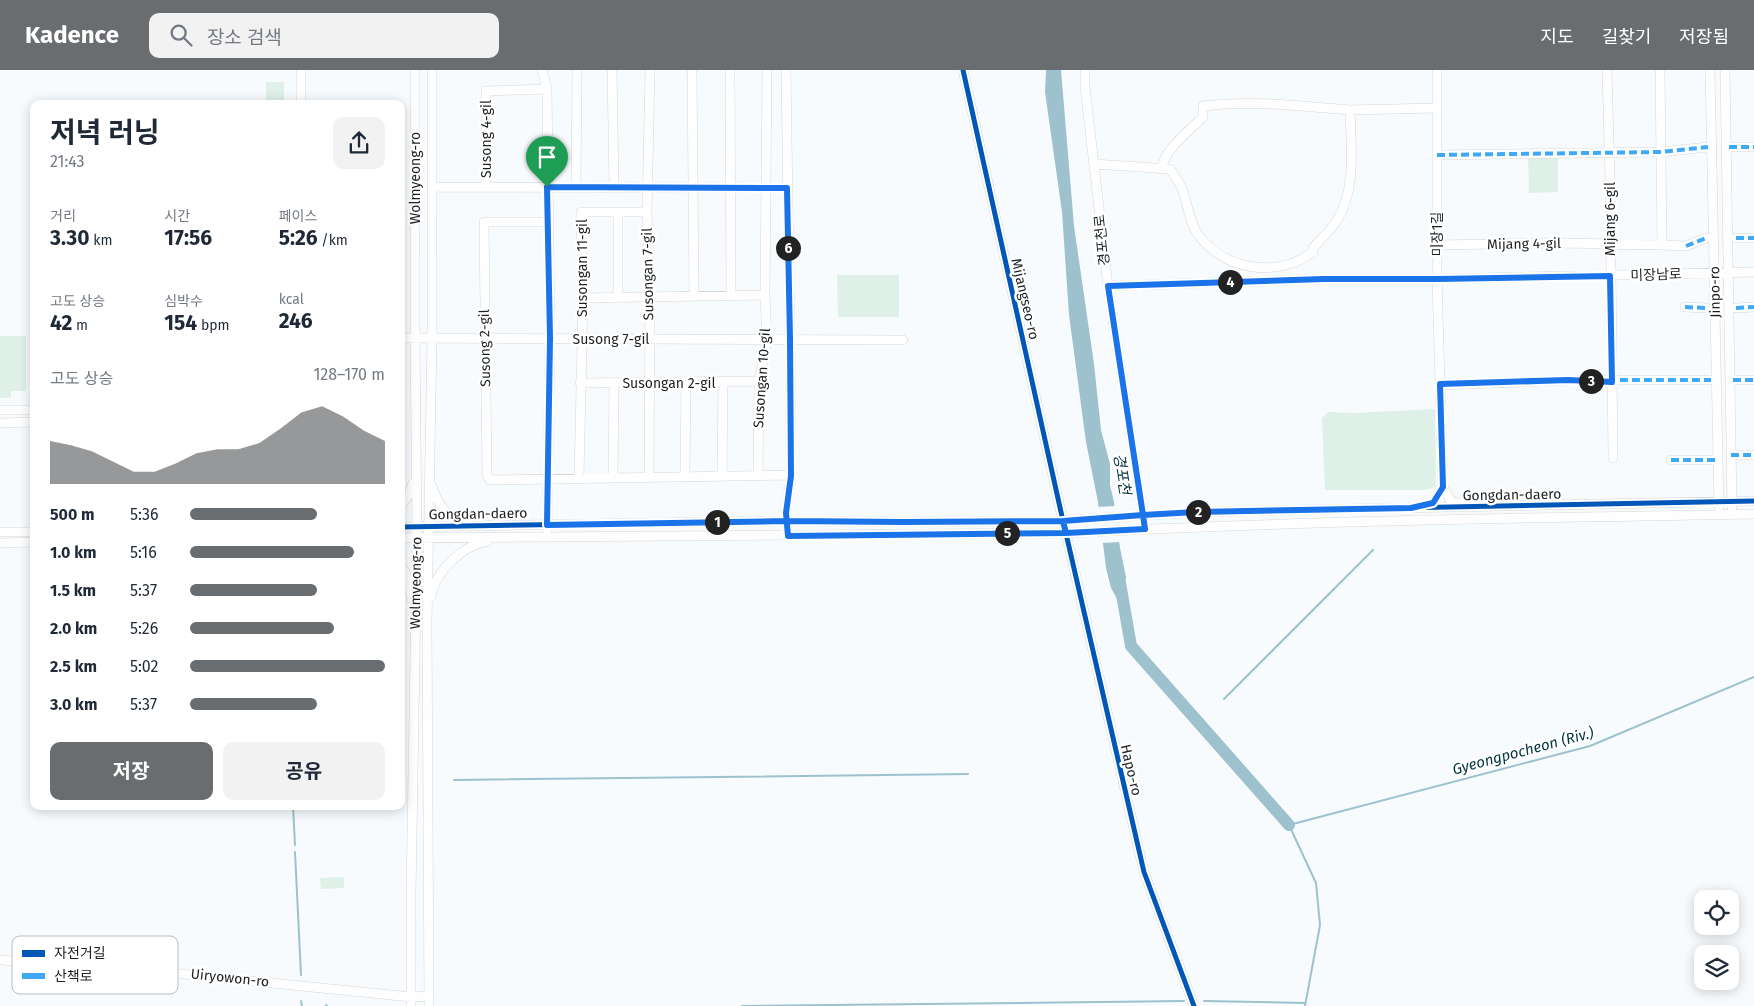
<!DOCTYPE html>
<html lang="ko">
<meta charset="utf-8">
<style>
:root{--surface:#fff;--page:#f2f2f3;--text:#1f2937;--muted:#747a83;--accent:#6a6d6f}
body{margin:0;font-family:"Fira Sans","Noto Sans KR",sans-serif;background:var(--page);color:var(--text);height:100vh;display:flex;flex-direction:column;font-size:19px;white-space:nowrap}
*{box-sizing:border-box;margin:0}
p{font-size:16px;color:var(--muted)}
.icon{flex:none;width:28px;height:28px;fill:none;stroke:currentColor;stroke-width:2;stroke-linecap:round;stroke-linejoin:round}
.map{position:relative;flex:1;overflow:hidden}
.side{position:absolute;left:30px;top:30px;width:375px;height:710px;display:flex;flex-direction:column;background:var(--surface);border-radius:10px;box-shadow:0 2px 12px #0003}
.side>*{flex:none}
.controls{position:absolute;left:1694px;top:820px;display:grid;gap:10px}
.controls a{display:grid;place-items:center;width:45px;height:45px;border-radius:10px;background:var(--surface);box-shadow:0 2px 12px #0003;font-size:25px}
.pin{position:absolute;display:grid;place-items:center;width:42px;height:42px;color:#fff;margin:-51px -21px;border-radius:50% 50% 50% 0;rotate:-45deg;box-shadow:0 0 5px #0007}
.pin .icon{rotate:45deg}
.km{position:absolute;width:25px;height:25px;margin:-12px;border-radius:50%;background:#222;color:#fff;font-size:14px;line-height:25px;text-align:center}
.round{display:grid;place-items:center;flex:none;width:52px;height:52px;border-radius:10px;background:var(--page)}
.summary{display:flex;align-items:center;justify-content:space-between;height:85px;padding:0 20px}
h1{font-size:28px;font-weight:700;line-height:38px}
.stats{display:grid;grid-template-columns:repeat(3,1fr);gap:8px;height:85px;padding:5px 20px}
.stats div{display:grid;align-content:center}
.stats b{font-size:21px;font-weight:700}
.stats small{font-size:14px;font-weight:400}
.stats p{font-size:14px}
.chart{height:140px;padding:10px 20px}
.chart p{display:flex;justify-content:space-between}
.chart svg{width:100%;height:90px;margin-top:5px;fill:var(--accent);opacity:.7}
.button{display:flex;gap:10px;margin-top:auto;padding:10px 20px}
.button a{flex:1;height:58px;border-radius:10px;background:var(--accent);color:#fff;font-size:20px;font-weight:700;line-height:58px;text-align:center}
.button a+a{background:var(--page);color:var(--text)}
ul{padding:0 20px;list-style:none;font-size:16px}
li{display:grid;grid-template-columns:80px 60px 1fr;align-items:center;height:38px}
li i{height:12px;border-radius:6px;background:var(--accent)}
header{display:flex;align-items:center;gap:30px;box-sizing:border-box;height:70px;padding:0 25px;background:var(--accent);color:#fff}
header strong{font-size:24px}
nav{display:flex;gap:28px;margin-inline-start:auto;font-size:18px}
.search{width:350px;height:45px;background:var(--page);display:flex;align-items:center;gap:12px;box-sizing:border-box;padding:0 18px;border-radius:10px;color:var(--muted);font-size:19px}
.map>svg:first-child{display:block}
.green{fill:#def0e7}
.water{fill:#9dc2cd}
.pier{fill:#f8fbfd}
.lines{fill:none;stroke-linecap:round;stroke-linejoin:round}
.stream{stroke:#9dc2cd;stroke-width:2}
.river{stroke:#9dc2cd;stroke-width:12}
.minor-casing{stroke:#d4d7d9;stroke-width:10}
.minor{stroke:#fefeff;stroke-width:9}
.quiet{stroke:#3fa9f5;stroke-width:4;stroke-dasharray:8 4;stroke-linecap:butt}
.cycleway-casing{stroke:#fff;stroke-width:8}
.cycleway{stroke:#0057b8;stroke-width:5}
.route-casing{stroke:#fff;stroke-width:10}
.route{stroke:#1a73e8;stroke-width:6}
.labels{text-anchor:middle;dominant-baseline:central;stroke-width:5;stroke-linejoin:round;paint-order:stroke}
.street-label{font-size:14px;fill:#1d2022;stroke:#fff}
.water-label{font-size:15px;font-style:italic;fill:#033541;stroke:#fff}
.key{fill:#fff;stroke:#bbbcbd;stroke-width:1}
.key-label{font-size:14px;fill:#1d2022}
</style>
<header>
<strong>Kadence</strong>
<div class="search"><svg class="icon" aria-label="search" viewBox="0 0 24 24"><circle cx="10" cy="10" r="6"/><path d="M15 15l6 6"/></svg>장소 검색</div>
<nav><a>지도</a><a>길찾기</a><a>저장됨</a></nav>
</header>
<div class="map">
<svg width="1754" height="936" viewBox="0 0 1754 936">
<rect width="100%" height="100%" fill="#f8fbfd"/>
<!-- green -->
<path class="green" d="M 266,12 L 284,12 L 284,34 L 266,34 Z
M 1528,86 L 1558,86 L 1558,122 L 1529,123 Z
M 837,205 L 899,205 L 899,247 L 838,247 Z
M 0,266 L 26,266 L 26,321 L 11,321 L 11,328 L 0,328 Z
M 1435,339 L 1436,417 L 1423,420 L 1325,420 L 1322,348 L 1329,342 L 1354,343 Z
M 344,807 L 344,818 L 321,819 L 320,808 Z"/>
<!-- water -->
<path class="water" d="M 1046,0 L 1061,0 L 1074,156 L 1094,294 L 1101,360 L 1110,394 L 1110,415 L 1114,432 L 1120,478 L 1126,507 L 1122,538 L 1111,518 L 1106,498 L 1098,432 L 1086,372 L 1069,245 L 1062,142 L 1045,22 Z"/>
<!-- pier -->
<path class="pier" d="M 1117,436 L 1122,472 L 1100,473 L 1096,437 Z"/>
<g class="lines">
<!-- stream -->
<path class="stream" d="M 1224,629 L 1373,480
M 454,710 L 968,704
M 293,736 L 295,775
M 295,782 L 301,905
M 301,931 L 302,936
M 1204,931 L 1305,933
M 326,935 L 327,936
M 742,936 L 1184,931
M 1305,936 L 1320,855 L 1316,813 L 1289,755 L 1590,676 L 1754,607"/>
<!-- river -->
<path class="river" d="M 1120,513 L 1131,576 L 1289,755"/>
<!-- minor casing -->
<g class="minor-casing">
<path id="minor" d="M 542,0 L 547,19 L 550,268 L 547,459
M 612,0 L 614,117
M 692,0 L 694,226
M 730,0 L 731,226
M 786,0 L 790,270 L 791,405 L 786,443 L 787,457
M 963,0 L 1061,442 L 1144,802 L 1194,936
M 1085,0 L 1085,17 L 1108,216 L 1144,451
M 1437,0 L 1437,209 L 1443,417 L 1451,431 L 1462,434
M 1607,0 L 1610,109 L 1613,388
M 1710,0 L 1719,437
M 1725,0 L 1732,437
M 301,34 L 301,0
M 1729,77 L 1754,77
M 1437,85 L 1661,82 L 1708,77
M 1094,94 L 1170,99 C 1174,105 1179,112 1182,119 C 1188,133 1188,149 1197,163 C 1223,200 1276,209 1313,182 L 1313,178 C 1320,170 1329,162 1336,152 C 1357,119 1351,77 1350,40 L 1436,38
M 1162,98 C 1163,81 1191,59 1203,47 L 1203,36 C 1252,30 1301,36 1350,40
M 576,116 L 577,0
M 432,117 L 787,118
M 486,117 L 486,21 L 547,19
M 549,152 L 484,152 L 487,405 L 490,410 L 791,405
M 1736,168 L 1754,168
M 1437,175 L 1563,173 L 1662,175 L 1660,0
M 1662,175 L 1686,176 L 1706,168
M 1108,216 L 1324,209 L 1437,209 L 1754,202
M 618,227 L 618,142
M 583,228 L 765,225
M 1685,237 L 1706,238
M 1736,238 L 1754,237
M 401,268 L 903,270
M 1733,310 L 1754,310
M 580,313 L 759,311
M 1440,315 L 1568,310 L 1711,310
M 0,340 L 34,340
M 0,353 L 34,352
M 1731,385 L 1754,385
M 1671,390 L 1718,390
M 685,406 L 686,313
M 758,406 L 759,311 L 767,270 L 765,225 L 767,0
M 649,407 L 650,226 L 647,142 L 650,0
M 722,407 L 723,312
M 579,408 L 583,228 L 581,142 L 647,142
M 613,408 L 614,313
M 432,416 C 438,436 448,448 468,453
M 1425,435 L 1433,433 L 1443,417
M 401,436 L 409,424 L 413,413
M 401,457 L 787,451 L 903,452 L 1056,451 L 1196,442 L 1754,431
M 0,462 L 34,462
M 401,468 L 1066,463 C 1296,451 1525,448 1754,444
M 0,473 L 34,472
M 401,496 L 405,502 L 412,529
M 431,527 C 435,501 463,475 488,471
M 0,890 L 142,900 L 411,927 L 429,926
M 411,936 L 411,823 L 417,468 L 415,268 L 415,0
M 429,936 L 427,554 L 432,268 L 432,0"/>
</g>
<!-- minor -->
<use href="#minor" class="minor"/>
<!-- quiet -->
<path class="quiet" d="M 1729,77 L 1754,77
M 1437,85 L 1661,82 L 1708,77
M 1736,168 L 1754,168
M 1686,176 L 1706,168
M 1685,237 L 1706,238
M 1736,238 L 1754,237
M 1733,310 L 1754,310
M 1440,315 L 1568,310 L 1711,310
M 1731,385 L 1754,385
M 1671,390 L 1718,390"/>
<!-- cycleway casing -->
<g class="cycleway-casing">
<path id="cycleway" d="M 963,0 L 1061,442 L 1144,802 L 1194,936
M 401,457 L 787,451 L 903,452 L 1056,451 L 1196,442 L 1754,431"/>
</g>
<!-- cycleway -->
<use href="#cycleway" class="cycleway"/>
</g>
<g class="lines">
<!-- route casing -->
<g class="route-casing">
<path id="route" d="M 547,117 L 550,268 L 547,455 L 787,451 L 903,452 L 1063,451 L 1066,463 L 1145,459 L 1143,445 L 1196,442 L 1411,438 L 1433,433 L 1443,417 L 1440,314 L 1568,310 L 1612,312 L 1610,206 L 1437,209 L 1324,209 L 1108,216 L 1143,445 L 1063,451 L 1066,463 L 788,466 L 786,443 L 791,406 L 790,270 L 787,118 L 547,117"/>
</g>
<!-- route -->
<use href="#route" class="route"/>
</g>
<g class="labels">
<!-- street labels -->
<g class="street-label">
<text transform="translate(486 69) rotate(-90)">Susong 4-gil</text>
<text transform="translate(415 108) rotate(-90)">Wolmyeong-ro</text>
<text transform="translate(1610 149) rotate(-90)">Mijang 6-gil</text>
<text transform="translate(1437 164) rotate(-90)">미장1길</text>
<text transform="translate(1102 170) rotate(-96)">경포천로</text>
<text transform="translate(1524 174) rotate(-1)">Mijang 4-gil</text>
<text transform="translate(582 198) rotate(-90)">Susongan 11-gil</text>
<text transform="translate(648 204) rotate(-91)">Susongan 7-gil</text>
<text transform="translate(1656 205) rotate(-2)">미장남로</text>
<text transform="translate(1715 222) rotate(-91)">Jinpo-ro</text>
<text transform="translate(1025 229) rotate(77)">Mijangseo-ro</text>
<text x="611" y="269">Susong 7-gil</text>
<text transform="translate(485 278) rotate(-91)">Susong 2-gil</text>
<text transform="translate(762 308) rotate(-86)">Susongan 10-gil</text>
<text x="669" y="313">Susongan 2-gil</text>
<text transform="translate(1512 425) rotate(-1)">Gongdan-daero</text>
<text transform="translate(478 444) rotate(-1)">Gongdan-daero</text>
<text transform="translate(416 513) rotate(-89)">Wolmyeong-ro</text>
<text transform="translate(1131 700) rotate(77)">Hapo-ro</text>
<text transform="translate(230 908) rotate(6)">Uiryowon-ro</text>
</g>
<!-- water labels -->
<g class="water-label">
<text transform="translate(1122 404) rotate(81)">경포천</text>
<text transform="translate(1523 681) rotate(-15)">Gyeongpocheon (Riv.)</text>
</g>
</g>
<!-- legend -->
<rect x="12" y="866" width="166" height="58" rx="8" class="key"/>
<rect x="22" y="880" width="23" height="7" fill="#0057b8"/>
<rect x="22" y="903" width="23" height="6" fill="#3fa9f5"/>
<g class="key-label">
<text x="54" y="888">자전거길</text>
<text x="54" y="911">산책로</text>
</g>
</svg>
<div class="controls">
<a><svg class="icon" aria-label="locate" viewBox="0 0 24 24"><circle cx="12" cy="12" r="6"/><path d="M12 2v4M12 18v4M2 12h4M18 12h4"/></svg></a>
<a><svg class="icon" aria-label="layers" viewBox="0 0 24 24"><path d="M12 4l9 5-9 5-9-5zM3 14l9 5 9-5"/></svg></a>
</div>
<div class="pin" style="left:547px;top:117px;background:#1e9e55"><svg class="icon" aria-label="arrive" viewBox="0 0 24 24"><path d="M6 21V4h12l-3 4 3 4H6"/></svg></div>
<b class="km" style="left:717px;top:452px">1</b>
<b class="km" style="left:1198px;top:442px">2</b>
<b class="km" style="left:1591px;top:311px">3</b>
<b class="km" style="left:1230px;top:212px">4</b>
<b class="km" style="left:1007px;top:463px">5</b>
<b class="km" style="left:788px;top:178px">6</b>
<section class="side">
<div class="summary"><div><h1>저녁 러닝</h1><p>21:43</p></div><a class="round"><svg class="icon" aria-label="share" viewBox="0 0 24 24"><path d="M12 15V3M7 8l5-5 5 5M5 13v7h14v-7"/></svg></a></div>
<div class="stats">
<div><p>거리</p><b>3.30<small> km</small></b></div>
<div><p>시간</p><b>17:56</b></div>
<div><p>페이스</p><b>5:26<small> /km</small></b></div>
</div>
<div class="stats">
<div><p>고도 상승</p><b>42<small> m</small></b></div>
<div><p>심박수</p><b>154<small> bpm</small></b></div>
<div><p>kcal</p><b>246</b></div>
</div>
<div class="chart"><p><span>고도 상승</span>128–170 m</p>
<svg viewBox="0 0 160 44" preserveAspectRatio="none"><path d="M0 44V23L10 25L20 28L30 33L40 38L50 38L60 34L70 29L80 27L90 27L100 24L110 17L120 9L130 6L140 11L150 18L160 23V44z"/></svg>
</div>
<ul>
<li><b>500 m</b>5:36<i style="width:65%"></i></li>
<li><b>1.0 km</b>5:16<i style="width:84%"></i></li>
<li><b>1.5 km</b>5:37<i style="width:65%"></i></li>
<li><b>2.0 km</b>5:26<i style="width:74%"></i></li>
<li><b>2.5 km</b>5:02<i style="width:100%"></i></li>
<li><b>3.0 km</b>5:37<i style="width:65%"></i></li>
</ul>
<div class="button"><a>저장</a><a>공유</a></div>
</section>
</div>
